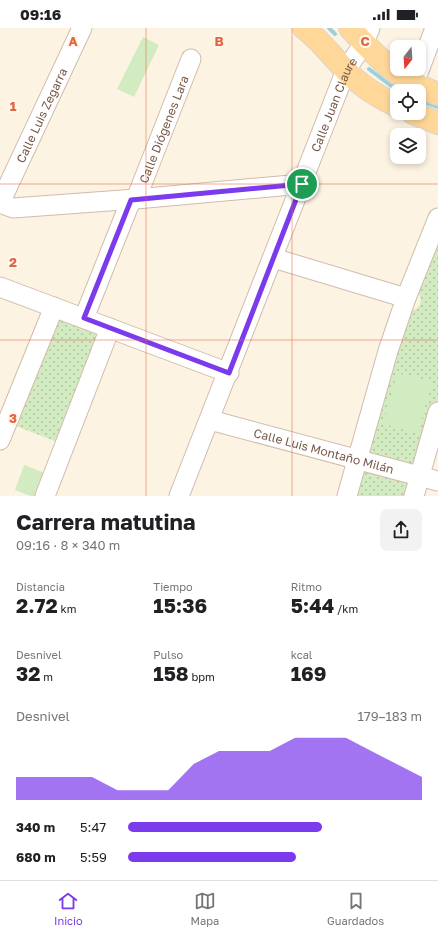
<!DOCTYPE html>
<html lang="es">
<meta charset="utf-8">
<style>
:root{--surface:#fff;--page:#f2f2f2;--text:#202124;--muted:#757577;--line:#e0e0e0;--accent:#7c3aed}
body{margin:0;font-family:"Golos Text",sans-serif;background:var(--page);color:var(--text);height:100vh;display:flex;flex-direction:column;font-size:15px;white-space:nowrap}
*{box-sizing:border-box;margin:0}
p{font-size:13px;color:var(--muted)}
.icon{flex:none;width:22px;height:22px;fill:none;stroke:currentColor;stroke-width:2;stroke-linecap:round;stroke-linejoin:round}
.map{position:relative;height:468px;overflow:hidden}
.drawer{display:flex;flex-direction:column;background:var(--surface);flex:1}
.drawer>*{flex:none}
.needle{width:26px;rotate:197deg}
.tools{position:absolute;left:390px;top:12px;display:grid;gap:8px}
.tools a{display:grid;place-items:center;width:36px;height:36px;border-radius:8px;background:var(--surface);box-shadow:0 2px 6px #0003;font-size:20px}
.pin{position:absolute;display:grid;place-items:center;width:34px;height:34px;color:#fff;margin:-17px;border:2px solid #fff;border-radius:50%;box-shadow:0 1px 4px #0007}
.round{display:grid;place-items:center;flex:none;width:42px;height:42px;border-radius:8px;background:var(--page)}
.overview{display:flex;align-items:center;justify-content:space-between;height:68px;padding:0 16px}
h1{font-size:22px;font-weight:700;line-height:30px}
.stats{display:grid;grid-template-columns:repeat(3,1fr);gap:6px;height:68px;padding:4px 16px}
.stats div{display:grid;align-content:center}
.stats b{font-size:20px;font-weight:700}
.stats small{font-size:11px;font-weight:400}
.stats p{font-size:11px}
.chart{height:112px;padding:8px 16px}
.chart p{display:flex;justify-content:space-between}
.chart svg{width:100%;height:72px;margin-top:4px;fill:var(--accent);opacity:.7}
ul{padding:0 16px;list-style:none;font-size:13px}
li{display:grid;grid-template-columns:64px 48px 1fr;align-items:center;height:30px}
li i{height:10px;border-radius:5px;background:var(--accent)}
.status{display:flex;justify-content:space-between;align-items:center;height:28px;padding:0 20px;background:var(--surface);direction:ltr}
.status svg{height:11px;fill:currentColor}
.tabs{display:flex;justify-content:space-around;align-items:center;height:56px;border-top:1px solid var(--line);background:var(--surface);font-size:11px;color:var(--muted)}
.tabs a{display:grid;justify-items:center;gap:2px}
.tabs .selected{color:var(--accent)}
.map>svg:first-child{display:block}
.park{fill:url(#park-dots)}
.pitch{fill:#d3ebc1}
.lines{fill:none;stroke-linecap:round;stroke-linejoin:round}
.stream{stroke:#9dd1da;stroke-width:4}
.minor-casing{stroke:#d1bcac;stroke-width:21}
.major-casing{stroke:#dcd4cf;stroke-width:24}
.minor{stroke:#fff;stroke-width:19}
.major{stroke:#ffd899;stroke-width:22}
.route-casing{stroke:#fff;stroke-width:8}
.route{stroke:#7c3aed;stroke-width:5}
.grid{fill:none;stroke:#e16644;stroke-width:1;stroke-opacity:0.55}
.labels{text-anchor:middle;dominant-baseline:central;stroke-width:4;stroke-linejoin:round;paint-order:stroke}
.street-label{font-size:12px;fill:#775848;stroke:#fff7eb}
.grid-label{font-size:13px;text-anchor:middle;font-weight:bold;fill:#e16644;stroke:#fff7eb;stroke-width:4;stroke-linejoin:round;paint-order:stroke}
</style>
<div class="status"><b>09:16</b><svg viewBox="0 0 49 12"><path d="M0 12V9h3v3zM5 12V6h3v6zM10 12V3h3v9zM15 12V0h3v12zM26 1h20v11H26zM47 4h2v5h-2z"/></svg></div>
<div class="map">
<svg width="438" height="468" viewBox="0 0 438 468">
<defs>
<pattern id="park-dots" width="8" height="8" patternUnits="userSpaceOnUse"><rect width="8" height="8" fill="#d3ebc1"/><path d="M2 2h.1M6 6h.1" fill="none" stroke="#b0c19f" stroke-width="1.8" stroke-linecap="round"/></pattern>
</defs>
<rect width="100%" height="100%" fill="#fdf3e3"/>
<!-- park -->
<path class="park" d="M 438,196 L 438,375 L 422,433 L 418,439 L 366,426 L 405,284 C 419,283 425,275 417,262 Z
M 57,289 L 98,303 L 62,416 L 11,396 Z
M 364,441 L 408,451 L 410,468 L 352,468 Z"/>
<!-- pitch -->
<path class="pitch" d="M 143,9 L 159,17 L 134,69 L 117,61 Z
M 397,345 L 432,354 L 418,405 L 383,396 Z
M 24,437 L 45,445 L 35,468 L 31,468 L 15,462 Z"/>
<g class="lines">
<!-- stream -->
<path class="stream" d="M 329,0 L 335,6
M 369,41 L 390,57 L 400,63
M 419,72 L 438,79"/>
<!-- minor casing -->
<g class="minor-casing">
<g id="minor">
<path d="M 414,56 L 435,0"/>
<path id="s1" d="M 136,171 L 191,31"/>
<path d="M 0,175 L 13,180 L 136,171 L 302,156"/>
<path id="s2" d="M 0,175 L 82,0"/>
<path d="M 273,230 L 406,270"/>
<path d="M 0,259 L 229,345"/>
<path d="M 84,290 L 131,172"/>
<path id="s3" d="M 210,392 L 438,453"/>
<path d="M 0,412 L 54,279"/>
<path d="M 45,468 L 110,300"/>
<path id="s4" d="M 179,468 L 346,42 L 364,15 L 370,0"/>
<path d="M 347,468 L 388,323 L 406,270 L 438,190"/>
<path d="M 414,468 L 438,384"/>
</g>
</g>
<!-- major casing -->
<g class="major-casing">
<path id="major" d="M 304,0 C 324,15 338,37 357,53 C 369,63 383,71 397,78
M 350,0 C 378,31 398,51 438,66
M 413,85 L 438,95"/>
</g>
<!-- minor -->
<use href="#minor" class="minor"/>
<!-- major -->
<use href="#major" class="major"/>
</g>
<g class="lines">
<!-- route casing -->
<g class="route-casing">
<path id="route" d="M 302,156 L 229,345 L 84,290 L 131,172 Z"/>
</g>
<!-- route -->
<use href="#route" class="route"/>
</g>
<!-- grid -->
<path class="grid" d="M 146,0 L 146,468M 292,0 L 292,468M 0,156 L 438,156M 0,312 L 438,312"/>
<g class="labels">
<!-- street labels -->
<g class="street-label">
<text stroke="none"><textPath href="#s4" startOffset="421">Calle Juan Claure</textPath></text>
<text stroke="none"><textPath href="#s2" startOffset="97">Calle Luis Zegarra</textPath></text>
<text stroke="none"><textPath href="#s1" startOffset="75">Calle Diógenes Lara</textPath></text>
<text stroke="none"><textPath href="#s3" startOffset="118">Calle Luis Montaño Milán</textPath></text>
</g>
</g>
<g class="grid-label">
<text x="73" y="18">A</text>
<text x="219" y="18">B</text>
<text x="365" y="18">C</text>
<text x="13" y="83">1</text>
<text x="13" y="239">2</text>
<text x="13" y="395">3</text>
</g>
</svg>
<div class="tools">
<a><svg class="needle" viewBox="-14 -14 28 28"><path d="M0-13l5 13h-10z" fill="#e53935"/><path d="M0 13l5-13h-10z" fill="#757577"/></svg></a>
<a><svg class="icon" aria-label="locate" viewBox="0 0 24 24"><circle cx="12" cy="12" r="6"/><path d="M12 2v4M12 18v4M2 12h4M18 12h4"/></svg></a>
<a><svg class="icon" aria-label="layers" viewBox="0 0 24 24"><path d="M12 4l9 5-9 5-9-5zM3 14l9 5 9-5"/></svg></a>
</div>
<div class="pin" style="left:302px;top:156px;background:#1e9e55"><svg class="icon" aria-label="arrive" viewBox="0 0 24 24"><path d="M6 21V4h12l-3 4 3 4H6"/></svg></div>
</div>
<section class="drawer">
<div class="overview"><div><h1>Carrera matutina</h1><p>09:16 · 8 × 340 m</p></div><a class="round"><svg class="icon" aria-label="share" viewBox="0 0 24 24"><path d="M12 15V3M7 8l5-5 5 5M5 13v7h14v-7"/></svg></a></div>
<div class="stats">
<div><p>Distancia</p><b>2.72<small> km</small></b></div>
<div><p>Tiempo</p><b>15:36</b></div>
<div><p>Ritmo</p><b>5:44<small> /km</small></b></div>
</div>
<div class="stats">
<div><p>Desnivel</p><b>32<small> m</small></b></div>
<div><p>Pulso</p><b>158<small> bpm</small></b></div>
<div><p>kcal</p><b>169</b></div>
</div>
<div class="chart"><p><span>Desnivel</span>179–183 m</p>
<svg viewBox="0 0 160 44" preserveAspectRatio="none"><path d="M0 44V30L10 30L20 30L30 30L40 38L50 38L60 38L70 22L80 14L90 14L100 14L110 6L120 6L130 6L140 14L150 22L160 30V44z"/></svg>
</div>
<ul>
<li><b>340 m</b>5:47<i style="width:66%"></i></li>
<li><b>680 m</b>5:59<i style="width:57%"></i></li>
</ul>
</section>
<nav class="tabs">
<a class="selected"><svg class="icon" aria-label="home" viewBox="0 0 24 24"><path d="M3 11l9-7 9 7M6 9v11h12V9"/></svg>Inicio</a>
<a><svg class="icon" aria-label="map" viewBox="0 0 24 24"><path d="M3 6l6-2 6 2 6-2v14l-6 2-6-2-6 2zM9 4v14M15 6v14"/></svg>Mapa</a>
<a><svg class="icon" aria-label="saved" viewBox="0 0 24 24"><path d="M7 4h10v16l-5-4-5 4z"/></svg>Guardados</a>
</nav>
